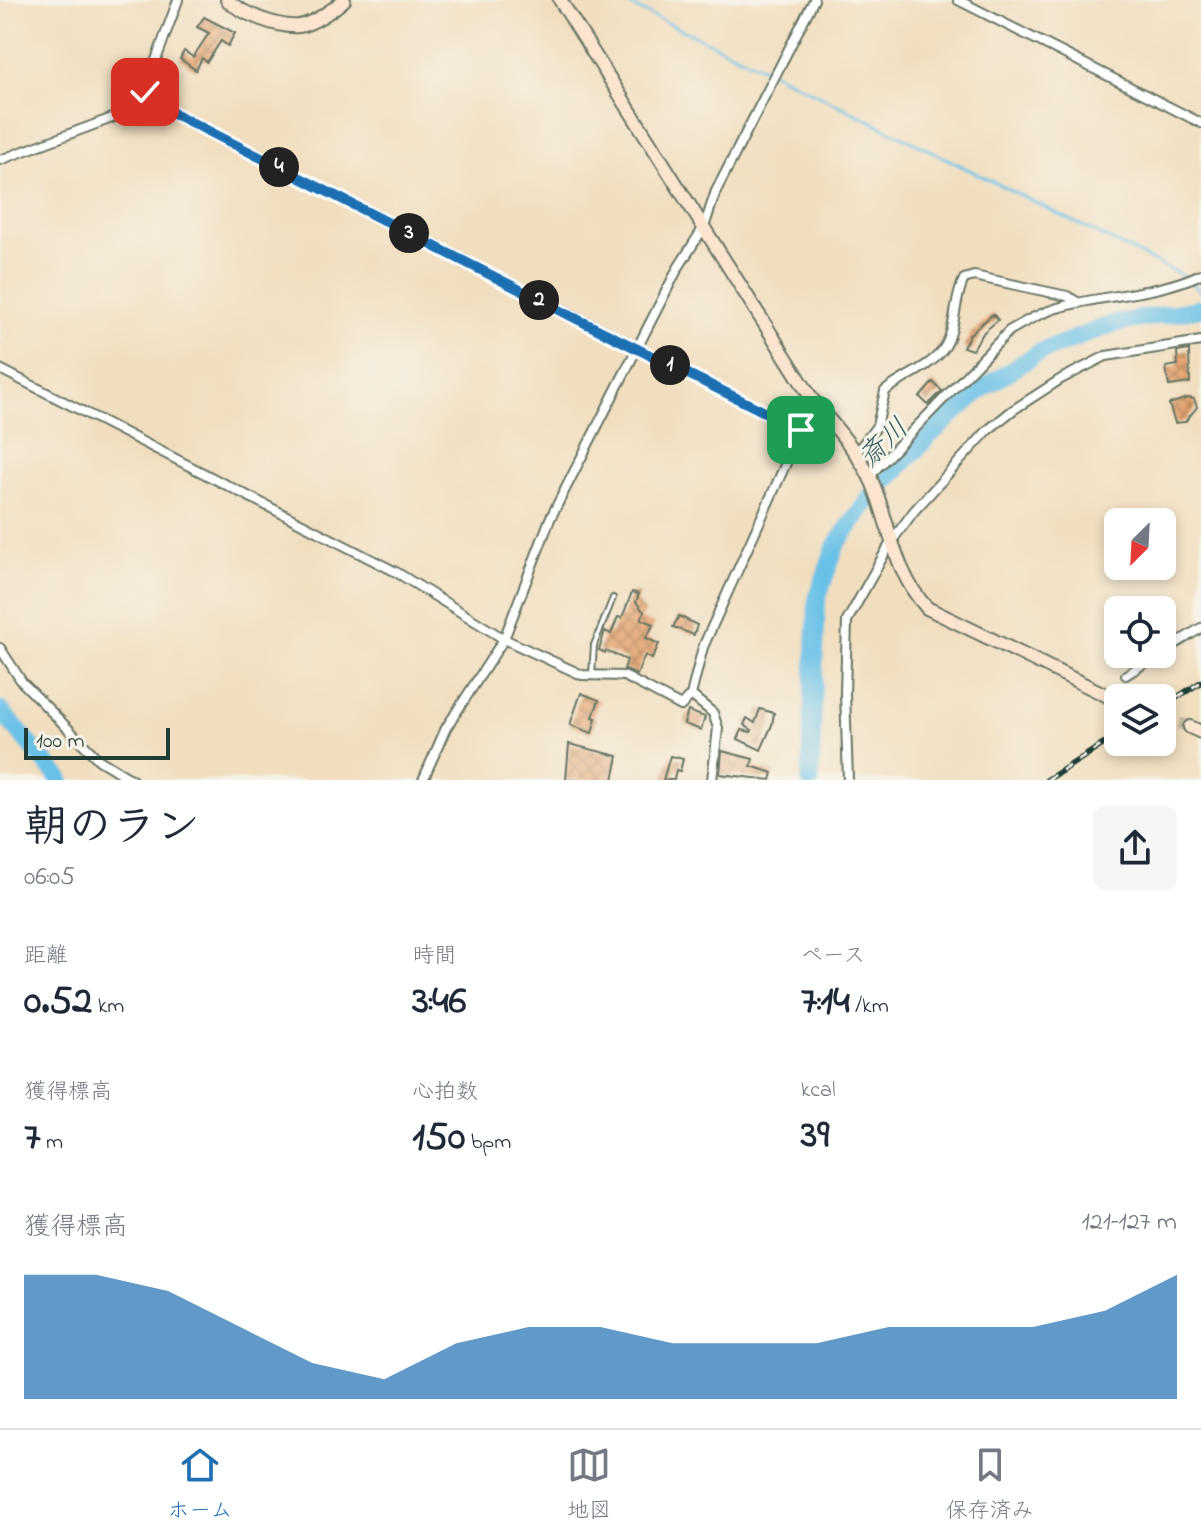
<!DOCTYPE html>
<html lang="ja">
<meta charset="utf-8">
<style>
:root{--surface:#fff;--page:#f6f6f7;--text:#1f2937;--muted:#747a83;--line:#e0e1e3;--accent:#1f6fb2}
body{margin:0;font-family:"Indie Flower","Klee One",sans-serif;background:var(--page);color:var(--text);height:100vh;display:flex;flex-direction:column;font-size:30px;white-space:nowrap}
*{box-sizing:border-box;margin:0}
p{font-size:26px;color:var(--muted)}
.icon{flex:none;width:44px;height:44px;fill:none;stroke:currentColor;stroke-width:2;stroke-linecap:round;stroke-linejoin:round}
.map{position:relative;height:780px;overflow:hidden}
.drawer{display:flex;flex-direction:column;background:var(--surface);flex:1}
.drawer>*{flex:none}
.needle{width:52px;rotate:204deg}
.tools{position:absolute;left:1104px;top:508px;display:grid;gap:16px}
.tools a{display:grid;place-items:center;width:72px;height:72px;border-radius:12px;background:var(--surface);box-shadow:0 4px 12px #0003;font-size:40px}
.scale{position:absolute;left:24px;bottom:20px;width:146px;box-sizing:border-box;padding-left:8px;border:4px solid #1f3d34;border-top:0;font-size:22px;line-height:28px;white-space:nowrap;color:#1f3d34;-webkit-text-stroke:6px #f7f3e8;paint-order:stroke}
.pin{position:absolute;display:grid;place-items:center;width:68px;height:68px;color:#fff;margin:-34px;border-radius:16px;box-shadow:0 4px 12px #0006}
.km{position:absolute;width:40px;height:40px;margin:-20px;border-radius:50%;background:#222;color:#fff;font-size:22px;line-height:40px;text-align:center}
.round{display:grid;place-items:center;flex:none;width:84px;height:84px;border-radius:12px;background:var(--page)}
.head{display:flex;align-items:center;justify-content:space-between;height:136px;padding:0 24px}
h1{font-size:44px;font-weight:700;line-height:60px}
.metrics{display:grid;grid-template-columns:repeat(3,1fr);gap:12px;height:136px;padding:8px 24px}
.metrics div{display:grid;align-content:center}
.metrics b{font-size:40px;font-weight:700}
.metrics small{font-size:22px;font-weight:400}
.metrics p{font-size:22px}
.chart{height:224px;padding:16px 24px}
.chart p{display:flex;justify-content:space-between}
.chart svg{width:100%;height:144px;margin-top:8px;fill:var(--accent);opacity:.7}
.dock{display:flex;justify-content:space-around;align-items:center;height:112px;border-top:2px solid var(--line);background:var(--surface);font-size:22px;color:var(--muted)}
.dock a{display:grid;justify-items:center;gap:4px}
.dock .on{color:var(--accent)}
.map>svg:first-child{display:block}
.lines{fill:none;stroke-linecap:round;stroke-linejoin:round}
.stream{stroke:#6bc1e7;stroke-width:3}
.river{stroke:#6bc1e7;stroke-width:18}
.building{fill:url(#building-cross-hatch)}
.secondary-tunnel{stroke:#c7bea2;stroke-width:12;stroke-dasharray:12 6;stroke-linecap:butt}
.lane-casing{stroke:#687564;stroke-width:8}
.street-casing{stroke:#687564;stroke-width:12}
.secondary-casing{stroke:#687564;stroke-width:16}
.lane{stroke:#fff;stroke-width:4}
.street{stroke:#fff;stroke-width:8}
.secondary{stroke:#fbe5cf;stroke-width:12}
.rail-casing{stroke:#1f3d34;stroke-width:6}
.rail{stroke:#f7f3e8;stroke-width:3;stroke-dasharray:9;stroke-linecap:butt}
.route-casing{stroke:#fff;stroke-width:16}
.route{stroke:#1f6fb2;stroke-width:10}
.labels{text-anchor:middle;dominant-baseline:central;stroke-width:6;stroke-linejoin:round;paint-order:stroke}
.water-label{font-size:28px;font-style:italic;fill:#325e61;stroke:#f7f3e8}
</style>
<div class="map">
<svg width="1201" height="780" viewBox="0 0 1201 780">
<defs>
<pattern id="building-cross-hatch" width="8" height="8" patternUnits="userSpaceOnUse" patternTransform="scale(2)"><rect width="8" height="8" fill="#e3a06a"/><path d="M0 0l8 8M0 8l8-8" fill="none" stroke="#b78458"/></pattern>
</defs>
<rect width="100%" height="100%" fill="#f7f3e8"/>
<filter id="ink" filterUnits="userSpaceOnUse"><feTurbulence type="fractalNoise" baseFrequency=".0125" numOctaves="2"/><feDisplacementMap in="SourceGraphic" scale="16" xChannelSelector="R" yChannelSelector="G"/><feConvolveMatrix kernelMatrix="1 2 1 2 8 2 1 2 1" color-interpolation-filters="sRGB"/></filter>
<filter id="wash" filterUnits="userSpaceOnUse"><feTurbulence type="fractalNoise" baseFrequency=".006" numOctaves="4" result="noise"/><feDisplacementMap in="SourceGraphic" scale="32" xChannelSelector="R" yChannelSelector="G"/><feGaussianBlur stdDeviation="1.8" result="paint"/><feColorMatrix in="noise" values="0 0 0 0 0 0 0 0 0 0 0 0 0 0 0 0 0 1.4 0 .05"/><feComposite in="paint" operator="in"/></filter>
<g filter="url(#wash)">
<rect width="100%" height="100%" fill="#f1debe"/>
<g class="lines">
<!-- stream -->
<path class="stream" d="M 625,3 L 768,70 L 1185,277
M 1191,282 L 1201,292"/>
<!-- river -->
<path class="river" d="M 0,710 L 61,780
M 810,780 L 817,599 L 836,545 L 869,499 L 930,435 L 981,390 L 1038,353 L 1113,324 L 1201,308"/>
</g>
<g id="blocks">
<!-- building -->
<path class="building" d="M 204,17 L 235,33 L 228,46 L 221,41 L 207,62 L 202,58 L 196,70 L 180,59 L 184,51 L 193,57 L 209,33 L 197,27 Z
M 993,314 L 998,320 L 984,332 L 972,350 L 963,347 L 970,334 Z
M 1189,350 L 1190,383 L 1169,386 L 1166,367 L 1178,365 L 1177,352 Z
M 933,382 L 942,391 L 928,405 L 920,397 Z
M 1188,398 L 1194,399 L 1197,407 L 1185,422 L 1175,423 L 1169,404 Z
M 632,592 L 639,594 L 636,602 L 644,612 L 641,619 L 654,624 L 646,638 L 659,644 L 652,659 L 645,655 L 637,675 L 624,669 L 627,660 L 606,651 L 605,653 L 599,650 L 605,631 L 611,634 L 618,617 L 622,618 Z
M 679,616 L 697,625 L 694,635 L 673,627 Z
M 581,693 L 599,700 L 593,717 L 596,718 L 592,733 L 570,725 Z
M 760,709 L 774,713 L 772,725 L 761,750 L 738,739 L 742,730 L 751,732 L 752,730 L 744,725 L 747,718 L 755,723 Z
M 688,711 L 705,717 L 701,730 L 684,724 Z
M 569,744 L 618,756 L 613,780 L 566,780 Z
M 722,751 L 753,759 L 751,766 L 773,773 L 771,780 L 720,774 Z
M 670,756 L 683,759 L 680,771 L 676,770 L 674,780 L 663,780 Z"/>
</g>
</g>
<g filter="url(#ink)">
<use href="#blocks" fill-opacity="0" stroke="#687564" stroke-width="2"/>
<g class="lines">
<!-- secondary-tunnel -->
<path class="secondary-tunnel" d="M 1162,717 L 1190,727"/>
<!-- lane casing -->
<g class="lane-casing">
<path id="lane" d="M 592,675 L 594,645 L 613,598"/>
</g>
<!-- street casing -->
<g class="street-casing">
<path id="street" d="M 958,0 L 1201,123
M 138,109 L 178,0
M 0,160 L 152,103 L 801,430
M 0,369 L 396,572 L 504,639 L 582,675 L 624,676 L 681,706 L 691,695 L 703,647 L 801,430 L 812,399
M 856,453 L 877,426 L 885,391 C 903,377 928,368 942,351 C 957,332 953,300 964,279 L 974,276 L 1067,296 L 1079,303
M 872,482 L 873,472 L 1009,331 C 1026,321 1042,312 1061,307 C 1107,294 1157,295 1201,274
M 0,648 L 22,682 L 99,760 L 132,780
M 1162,652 L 1201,628
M 1126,675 L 1159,654
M 691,695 L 713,713 L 718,728 L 712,780
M 423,780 L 446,728 L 504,639 L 550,519 L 678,268 L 704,227 L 716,191 L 814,0
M 848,780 L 845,693 L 847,621 L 891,542 L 914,511 L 988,430 L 1013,410 L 1061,379 L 1106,356 L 1201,341"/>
</g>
<!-- secondary casing -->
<g class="secondary-casing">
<path id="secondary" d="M 227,0 C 242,14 279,28 299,26 C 313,24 334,9 344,0
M 560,0 L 812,399 C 834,426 859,452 873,484 C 890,526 895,574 927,608 L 1118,701
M 1190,727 L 1201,732"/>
</g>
<!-- lane -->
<use href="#lane" class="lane"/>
<!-- street -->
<use href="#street" class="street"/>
<!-- secondary -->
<use href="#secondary" class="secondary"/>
<!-- rail casing -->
<g class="rail-casing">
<path id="rail" d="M 1162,707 L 1201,682
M 1047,780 L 1118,735"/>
</g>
<!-- rail -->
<use href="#rail" class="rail"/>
</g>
</g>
<g class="lines" filter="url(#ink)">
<!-- route casing -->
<g class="route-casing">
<path id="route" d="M 145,92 L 138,109 L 152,103 L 175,114 L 577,319 L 801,430"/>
</g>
<!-- route -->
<use href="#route" class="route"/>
</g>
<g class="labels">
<!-- water labels -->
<g class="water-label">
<text transform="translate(885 444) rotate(-44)">斎川</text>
</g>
</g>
</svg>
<div class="tools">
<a><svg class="needle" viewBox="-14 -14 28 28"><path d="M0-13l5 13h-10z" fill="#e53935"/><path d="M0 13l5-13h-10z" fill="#747a83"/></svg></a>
<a><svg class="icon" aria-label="locate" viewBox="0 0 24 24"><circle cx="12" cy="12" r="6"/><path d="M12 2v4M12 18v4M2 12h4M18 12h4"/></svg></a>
<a><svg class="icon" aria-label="layers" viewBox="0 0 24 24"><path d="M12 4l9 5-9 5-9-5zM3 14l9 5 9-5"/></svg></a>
</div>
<div class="scale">100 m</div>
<div class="pin" style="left:801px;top:430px;background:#1e9e55"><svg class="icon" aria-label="arrive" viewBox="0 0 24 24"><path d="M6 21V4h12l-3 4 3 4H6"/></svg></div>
<div class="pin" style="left:145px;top:92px;background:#d93025"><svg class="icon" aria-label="check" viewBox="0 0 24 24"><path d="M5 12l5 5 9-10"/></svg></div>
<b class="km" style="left:670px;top:365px">1</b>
<b class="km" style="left:539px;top:300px">2</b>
<b class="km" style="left:409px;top:233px">3</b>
<b class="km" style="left:279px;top:167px">4</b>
</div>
<section class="drawer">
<div class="head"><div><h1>朝のラン</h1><p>06:05</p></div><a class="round"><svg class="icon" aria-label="share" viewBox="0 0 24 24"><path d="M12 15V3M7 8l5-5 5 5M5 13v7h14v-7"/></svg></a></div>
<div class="metrics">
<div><p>距離</p><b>0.52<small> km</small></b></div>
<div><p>時間</p><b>3:46</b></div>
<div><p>ペース</p><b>7:14<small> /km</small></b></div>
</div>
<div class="metrics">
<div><p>獲得標高</p><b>7<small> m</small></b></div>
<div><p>心拍数</p><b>150<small> bpm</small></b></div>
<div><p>kcal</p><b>39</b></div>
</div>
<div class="chart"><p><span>獲得標高</span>121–127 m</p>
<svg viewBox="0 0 160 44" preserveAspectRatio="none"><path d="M0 44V6L10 6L20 11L30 22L40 33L50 38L60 27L70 22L80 22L90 27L100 27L110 27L120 22L130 22L140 22L150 17L160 6V44z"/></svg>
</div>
</section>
<nav class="dock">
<a class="on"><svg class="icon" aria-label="home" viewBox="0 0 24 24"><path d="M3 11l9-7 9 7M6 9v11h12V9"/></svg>ホーム</a>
<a><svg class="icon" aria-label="map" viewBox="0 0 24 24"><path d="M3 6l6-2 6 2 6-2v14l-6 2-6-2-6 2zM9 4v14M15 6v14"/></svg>地図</a>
<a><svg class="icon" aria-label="saved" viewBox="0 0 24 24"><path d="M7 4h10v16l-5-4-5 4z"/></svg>保存済み</a>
</nav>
